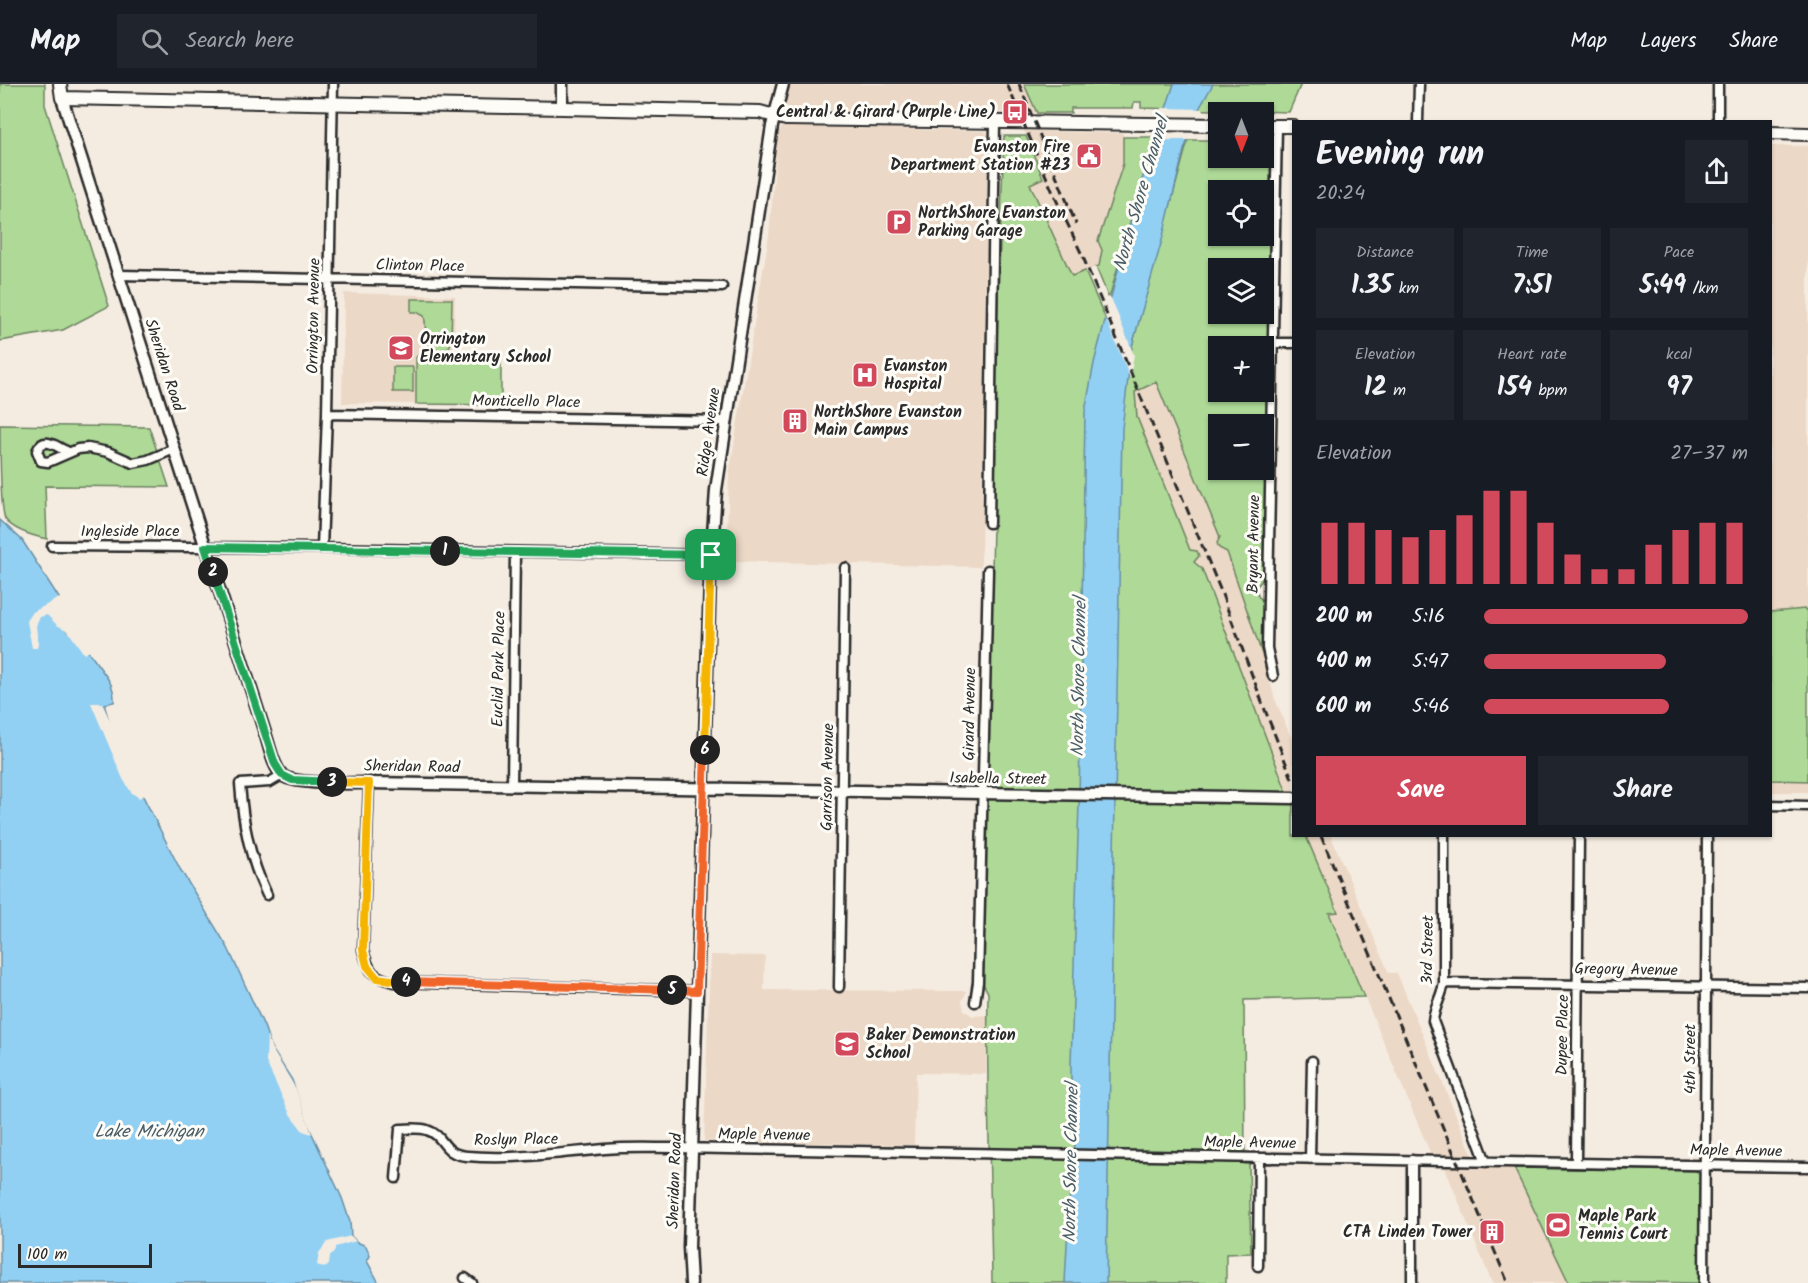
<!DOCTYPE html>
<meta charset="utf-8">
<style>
:root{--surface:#171b24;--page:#20242c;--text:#f1f3f6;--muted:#9ea1a6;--line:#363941;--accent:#d1495b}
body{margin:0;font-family:Kalam,sans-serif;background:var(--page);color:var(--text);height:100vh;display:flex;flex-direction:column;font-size:22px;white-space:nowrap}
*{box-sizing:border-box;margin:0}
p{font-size:20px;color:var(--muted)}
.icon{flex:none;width:33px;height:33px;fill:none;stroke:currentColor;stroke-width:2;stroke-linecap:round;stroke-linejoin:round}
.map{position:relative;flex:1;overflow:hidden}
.panel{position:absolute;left:1292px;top:36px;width:480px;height:717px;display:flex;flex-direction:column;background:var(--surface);border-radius:0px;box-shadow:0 2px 4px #0004}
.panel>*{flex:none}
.needle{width:39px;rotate:180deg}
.controls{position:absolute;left:1208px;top:18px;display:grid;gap:12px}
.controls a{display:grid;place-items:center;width:66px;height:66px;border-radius:0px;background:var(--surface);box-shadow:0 2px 4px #0004;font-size:30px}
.scale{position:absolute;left:18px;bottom:15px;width:134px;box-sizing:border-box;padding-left:6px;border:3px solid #2b2b2b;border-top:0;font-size:16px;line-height:21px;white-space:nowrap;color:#2b2b2b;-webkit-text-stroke:4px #fdfcf7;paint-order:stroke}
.pin{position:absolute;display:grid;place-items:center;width:51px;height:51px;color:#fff;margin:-26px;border-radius:12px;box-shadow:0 3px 9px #0006}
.km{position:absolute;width:30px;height:30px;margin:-15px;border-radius:50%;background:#222;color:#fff;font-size:16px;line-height:30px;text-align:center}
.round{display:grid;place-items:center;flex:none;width:63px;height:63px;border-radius:0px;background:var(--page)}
.overview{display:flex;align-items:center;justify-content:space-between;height:102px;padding:0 24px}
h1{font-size:33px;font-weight:700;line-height:45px}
.metrics{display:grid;grid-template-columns:repeat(3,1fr);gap:9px;height:102px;padding:6px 24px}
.metrics div{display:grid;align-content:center;border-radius:0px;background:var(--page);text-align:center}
.metrics b{font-size:26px;font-weight:700}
.metrics small{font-size:16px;font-weight:400}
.metrics p{font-size:16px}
.chart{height:168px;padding:12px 24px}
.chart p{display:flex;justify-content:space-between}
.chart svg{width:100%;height:108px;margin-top:6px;stroke:var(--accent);stroke-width:6}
.button{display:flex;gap:12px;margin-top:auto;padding:12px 24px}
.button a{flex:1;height:69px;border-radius:0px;background:var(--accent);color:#fff;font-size:24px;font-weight:700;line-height:69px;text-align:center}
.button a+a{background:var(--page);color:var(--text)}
ul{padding:0 24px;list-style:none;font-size:20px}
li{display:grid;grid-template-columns:96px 72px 1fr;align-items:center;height:45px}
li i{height:15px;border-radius:8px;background:var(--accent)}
header{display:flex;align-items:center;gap:36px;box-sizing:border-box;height:84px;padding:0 30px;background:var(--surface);border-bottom:2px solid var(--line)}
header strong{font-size:28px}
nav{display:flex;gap:33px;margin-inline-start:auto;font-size:21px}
.search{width:420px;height:54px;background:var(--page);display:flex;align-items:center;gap:15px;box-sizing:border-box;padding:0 21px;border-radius:0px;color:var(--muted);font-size:22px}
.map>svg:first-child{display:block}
.built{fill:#ecd8c6}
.green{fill:#aed997;stroke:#6c8261;stroke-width:1.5;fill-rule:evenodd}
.water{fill:#92d0f3;stroke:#698ea3;stroke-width:1.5}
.pier{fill:#f5ece1}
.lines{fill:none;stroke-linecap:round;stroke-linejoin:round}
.minor-casing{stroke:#2b2b2b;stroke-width:13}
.tertiary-casing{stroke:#2b2b2b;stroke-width:15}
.secondary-casing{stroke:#2b2b2b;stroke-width:16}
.minor{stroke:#fdfcf7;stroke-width:8}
.tertiary{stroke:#fdfcf7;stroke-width:10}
.secondary{stroke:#fdfcf7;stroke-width:12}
.rail{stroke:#2b2b2b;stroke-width:3;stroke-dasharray:9 4.5;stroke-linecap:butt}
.split-1-casing{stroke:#fff;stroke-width:12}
.split-2-casing{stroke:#fff;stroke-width:12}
.split-3-casing{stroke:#fff;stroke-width:12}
.split-4-casing{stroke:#fff;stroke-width:12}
.split-5-casing{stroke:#fff;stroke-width:12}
.split-6-casing{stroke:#fff;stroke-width:12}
.split-7-casing{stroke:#fff;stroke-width:12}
.split-1{stroke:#22a559;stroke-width:8}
.split-2{stroke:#22a559;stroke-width:8}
.split-3{stroke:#22a559;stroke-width:8}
.split-4{stroke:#f5b400;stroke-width:8}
.split-5{stroke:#f0652b;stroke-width:8}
.split-6{stroke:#f0652b;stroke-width:8}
.split-7{stroke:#f5b400;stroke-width:8}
.labels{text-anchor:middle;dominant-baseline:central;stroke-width:6;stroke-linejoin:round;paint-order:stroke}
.poi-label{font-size:16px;font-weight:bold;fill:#2b2b2b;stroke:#fdfcf7;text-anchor:start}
.street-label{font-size:16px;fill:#2b2b2b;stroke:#fdfcf7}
.water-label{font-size:18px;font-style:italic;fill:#4a5d67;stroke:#fdfcf7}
</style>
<header>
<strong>Map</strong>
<div class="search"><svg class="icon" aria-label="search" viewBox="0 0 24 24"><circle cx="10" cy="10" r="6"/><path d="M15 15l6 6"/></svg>Search here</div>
<nav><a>Map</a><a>Layers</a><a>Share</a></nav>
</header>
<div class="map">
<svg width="1808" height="1199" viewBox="0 0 1808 1199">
<rect width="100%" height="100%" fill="#f5ece1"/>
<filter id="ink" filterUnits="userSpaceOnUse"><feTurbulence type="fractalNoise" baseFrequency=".0167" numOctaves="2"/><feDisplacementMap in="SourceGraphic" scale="12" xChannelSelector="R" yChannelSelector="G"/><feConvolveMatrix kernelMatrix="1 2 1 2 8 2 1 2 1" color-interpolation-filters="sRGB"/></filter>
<g filter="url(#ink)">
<!-- built -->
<path class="built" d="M 791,0 L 1033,0 L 1033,21 L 1037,29 L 790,26 L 786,23 L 785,19 Z
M 782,43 L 985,47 L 988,50 L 981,483 L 726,477 L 729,391 L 769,151 L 778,49 Z
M 1024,47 L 1123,49 L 1123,80 L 1098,157 L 1102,165 L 1099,182 L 1073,193 L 1029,100 L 1043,93 Z
M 1770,62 L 1808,62 L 1808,708 L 1770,708 Z
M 344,209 L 455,212 L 454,260 L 462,269 L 501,269 L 501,321 L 342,319 Z
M 1156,298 L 1220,453 L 1217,459 L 1218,462 L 1227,468 L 1263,573 L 1275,615 L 1293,658 L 1293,708 L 1287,709 L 1284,701 L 1202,485 L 1194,477 L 1197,468 L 1190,466 L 1137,333 L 1135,308 Z
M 1306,752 L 1331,752 L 1389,889 L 1397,889 L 1473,1072 L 1431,1071 L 1329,828 L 1337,828 Z
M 710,871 L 765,872 L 764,906 L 967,907 L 962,917 L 964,926 L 973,932 L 987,931 L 986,990 L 916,989 L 914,1061 L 704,1057 Z
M 1444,1082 L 1514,1084 L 1569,1199 L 1492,1199 Z"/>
<!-- green -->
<path class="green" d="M 0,0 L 45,0 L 45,21 L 109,222 L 63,246 L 0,257 Z
M 1024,0 L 1301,0 L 1289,28 L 1141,24 L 1141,18 L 1134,18 L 1133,24 L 1071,24 L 1071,29 L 1037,29 Z
M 1004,52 L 1026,52 L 1043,94 L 1030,100 L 1072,192 L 1085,187 L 1128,287 L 1132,262 L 1188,56 L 1218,56 L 1218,74 L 1263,74 L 1263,56 L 1271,56 L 1264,493 L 1256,504 L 1258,512 L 1263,517 L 1263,573 L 1227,468 L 1219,464 L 1217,459 L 1220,453 L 1156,298 L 1135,308 L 1137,333 L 1190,466 L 1197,467 L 1199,472 L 1194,478 L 1202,485 L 1284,701 L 1293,720 L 1293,752 L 1306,752 L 1338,828 L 1329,829 L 1364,913 L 1244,916 L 1245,1080 L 1249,1080 L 1251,1169 L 1226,1170 L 1226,1199 L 992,1199 C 991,1102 986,1006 988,909 L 983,899 L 998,212 ZM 1218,106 L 1263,106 L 1263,152 L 1218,152 ZM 1218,184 L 1263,184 L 1263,230 L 1218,230 ZM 1218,262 L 1263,262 L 1263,308 L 1218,308 ZM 1218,340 L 1263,340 L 1263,386 L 1218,386 Z
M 1123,53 L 1158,53 L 1139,105 L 1109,215 L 1096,183 L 1099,182 L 1102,166 L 1098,157 L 1123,80 Z
M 411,215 L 452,215 L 451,259 L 448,265 L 438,266 L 429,262 C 423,253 427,242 424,232 L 417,228 L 411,228 Z
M 420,268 L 501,269 L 501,321 L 416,320 L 416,274 Z
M 393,283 L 413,283 L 413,308 L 393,308 Z
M 0,341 L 149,343 L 169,403 L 45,402 L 47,455 C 33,452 14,447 5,435 C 0,421 0,360 0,341 Z
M 1805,525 L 1808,529 L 1808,697 L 1770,696 L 1770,528 Z
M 1514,1084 L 1695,1086 L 1700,1091 L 1699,1199 L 1582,1197 L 1569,1199 Z"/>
<!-- water -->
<path class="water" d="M 1174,0 L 1213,0 L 1199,25 L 1184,66 L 1162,156 L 1132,262 L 1122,344 L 1106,1199 L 1065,1199 L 1070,1105 L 1075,1062 L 1071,1036 L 1071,980 L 1079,719 L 1085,328 L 1094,279 L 1139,105 Z
M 0,436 L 22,456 L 59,514 L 51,523 L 52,534 C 73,550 83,559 98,581 C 107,594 115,601 114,618 L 104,620 L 115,657 L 180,785 L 228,864 L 264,942 L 272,965 L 292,996 L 308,1041 L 342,1114 L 350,1138 L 351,1152 L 357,1158 L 366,1162 L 370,1172 L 367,1177 L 379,1199 L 0,1199 Z"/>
<!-- pier -->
<path class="pier" d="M 1162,24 L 1203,25 L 1191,56 L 1154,56 Z
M 1108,213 L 1111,214 L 1134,271 L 1130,294 L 1104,230 Z
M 59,514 L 60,517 L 54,524 L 55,533 L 79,551 L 92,566 L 84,570 L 68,547 L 57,541 L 47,531 L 40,533 L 36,542 L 38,560 L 37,564 L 32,564 L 27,537 L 33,528 Z
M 91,619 L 102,619 L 144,711 L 139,714 L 131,708 L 123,695 Z
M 267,951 L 272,965 L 296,1005 L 312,1050 L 303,1047 L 290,1030 L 266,978 Z
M 351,1152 L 356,1157 L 335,1163 L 335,1167 L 330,1172 L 329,1181 L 323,1183 L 317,1181 L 319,1169 L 327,1158 Z"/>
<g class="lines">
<!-- minor casing -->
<g class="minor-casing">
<path id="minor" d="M 1418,38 L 1419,0
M 1718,38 L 1718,0
M 119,191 L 722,203
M 1273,259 L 1293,259
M 327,330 L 725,337
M 69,368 C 57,364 44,350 37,367 L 41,377 L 48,378 L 78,365 L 88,364 L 108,368 L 133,379 L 148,376 L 174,365
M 989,439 L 995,38
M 52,462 L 322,464 L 711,471
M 322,464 L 327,330 L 333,0
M 1273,592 L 1267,564 L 1277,42
M 369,699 L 363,866 C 369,888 372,893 394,898 L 697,907
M 512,701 L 515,468
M 1770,721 L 1808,722
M 1444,752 L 1444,899 C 1442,912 1434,923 1433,937 L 1486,1078
M 267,811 C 250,775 243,740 240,700 L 270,698 L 282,691
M 1444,899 L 1808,904
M 839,903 L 845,484
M 975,918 L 978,898 L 988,486
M 1310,1075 L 1312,977
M 1576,1079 L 1579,752
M 396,1094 L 400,1045 C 408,1045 419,1043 427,1046 C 446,1052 441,1070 467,1072 C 513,1076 559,1069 605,1065 C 628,1063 651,1064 674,1064 L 1808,1083
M 1258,1182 L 1259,1074
M 465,1194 L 472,1199
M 1412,1199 L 1412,1076
M 1704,1199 L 1707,752"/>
</g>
<!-- tertiary casing -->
<g class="tertiary-casing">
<path id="tertiary" d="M 62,14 L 266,652 C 270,664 273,682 282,691 C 292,701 352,699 369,699 L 1293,714
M 562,24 L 562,0
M 691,1199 L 689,1163 L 710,495 L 716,406 L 772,42 L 783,0"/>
</g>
<!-- secondary casing -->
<g class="secondary-casing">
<path id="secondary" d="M 60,0 L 62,14 L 760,28 L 786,35 L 1218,41
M 1263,42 L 1293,42
M 1770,49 L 1808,50"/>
</g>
<!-- minor -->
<use href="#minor" class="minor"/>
<!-- tertiary -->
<use href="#tertiary" class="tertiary"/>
<!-- secondary -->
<use href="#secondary" class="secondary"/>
<!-- rail -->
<path class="rail" d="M 1007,0 L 1054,111 L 1083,173 L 1220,505 L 1265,626 L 1293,697
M 1019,0 L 1076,140
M 1321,752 L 1508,1199"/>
</g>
</g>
<g class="lines" filter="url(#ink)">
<!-- split-1 casing -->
<g class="split-1-casing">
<path id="split-1" d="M 445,467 L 711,471"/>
</g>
<!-- split-2 casing -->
<g class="split-2-casing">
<path id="split-2" d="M 213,488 L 205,463 L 445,467"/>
</g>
<!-- split-3 casing -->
<g class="split-3-casing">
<path id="split-3" d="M 213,488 L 275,680 L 282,691 L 292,696 L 332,698"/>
</g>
<!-- split-4 casing -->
<g class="split-4-casing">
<path id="split-4" d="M 332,698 L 369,699 L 363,866 L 367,882 L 377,894 L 406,898"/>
</g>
<!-- split-5 casing -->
<g class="split-5-casing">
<path id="split-5" d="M 406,898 L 672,906"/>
</g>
<!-- split-6 casing -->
<g class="split-6-casing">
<path id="split-6" d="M 672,906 L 697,907 L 705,666"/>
</g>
<!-- split-7 casing -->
<g class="split-7-casing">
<path id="split-7" d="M 705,666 L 711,471"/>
</g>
<!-- split-1 -->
<use href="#split-1" class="split-1"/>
<!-- split-2 -->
<use href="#split-2" class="split-2"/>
<!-- split-3 -->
<use href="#split-3" class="split-3"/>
<!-- split-4 -->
<use href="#split-4" class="split-4"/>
<!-- split-5 -->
<use href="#split-5" class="split-5"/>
<!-- split-6 -->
<use href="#split-6" class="split-6"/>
<!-- split-7 -->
<use href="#split-7" class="split-7"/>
</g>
<!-- icons -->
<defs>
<g id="bus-square" transform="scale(1.35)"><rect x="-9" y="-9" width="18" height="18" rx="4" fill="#d1495b" stroke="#fdfcf7"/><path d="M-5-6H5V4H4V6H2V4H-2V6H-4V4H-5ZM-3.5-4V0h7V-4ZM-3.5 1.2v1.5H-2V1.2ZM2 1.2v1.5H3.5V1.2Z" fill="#fff"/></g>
<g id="civic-square" transform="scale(1.35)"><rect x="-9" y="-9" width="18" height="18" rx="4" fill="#d1495b" stroke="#fdfcf7"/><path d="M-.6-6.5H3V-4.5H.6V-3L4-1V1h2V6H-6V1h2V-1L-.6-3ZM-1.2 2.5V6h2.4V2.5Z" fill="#fff"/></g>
<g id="parking-square" transform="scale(1.35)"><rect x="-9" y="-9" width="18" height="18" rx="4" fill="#d1495b" stroke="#fdfcf7"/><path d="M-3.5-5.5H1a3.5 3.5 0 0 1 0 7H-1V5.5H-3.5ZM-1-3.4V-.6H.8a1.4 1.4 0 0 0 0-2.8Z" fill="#fff"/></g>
<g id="school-square" transform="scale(1.35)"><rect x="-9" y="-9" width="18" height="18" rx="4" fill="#d1495b" stroke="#fdfcf7"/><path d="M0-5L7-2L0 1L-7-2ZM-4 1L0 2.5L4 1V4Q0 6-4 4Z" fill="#fff"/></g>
<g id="hospital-square" transform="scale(1.35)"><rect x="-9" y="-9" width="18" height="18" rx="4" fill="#d1495b" stroke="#fdfcf7"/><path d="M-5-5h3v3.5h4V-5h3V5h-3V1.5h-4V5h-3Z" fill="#fff"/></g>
<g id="building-square" transform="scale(1.35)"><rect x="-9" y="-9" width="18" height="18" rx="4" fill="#d1495b" stroke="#fdfcf7"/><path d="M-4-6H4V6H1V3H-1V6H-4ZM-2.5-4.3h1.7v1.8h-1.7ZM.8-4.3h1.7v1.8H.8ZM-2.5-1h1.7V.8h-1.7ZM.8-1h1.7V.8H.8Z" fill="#fff"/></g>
<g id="stadium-square" transform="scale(1.35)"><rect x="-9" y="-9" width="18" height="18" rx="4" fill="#d1495b" stroke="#fdfcf7"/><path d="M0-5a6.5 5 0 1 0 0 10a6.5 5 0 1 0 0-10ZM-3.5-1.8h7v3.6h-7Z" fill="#fff"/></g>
</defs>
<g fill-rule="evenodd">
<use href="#bus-square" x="1015" y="28"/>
<use href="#civic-square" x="1089" y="72"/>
<use href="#parking-square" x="899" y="138"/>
<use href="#school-square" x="401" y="264"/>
<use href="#hospital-square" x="865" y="291"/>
<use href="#building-square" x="795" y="337"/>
<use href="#school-square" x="847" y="960"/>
<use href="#stadium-square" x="1558" y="1141"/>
<use href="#building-square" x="1492" y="1148"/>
</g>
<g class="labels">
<!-- poi labels -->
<g class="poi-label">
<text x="996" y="28" text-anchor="end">Central &amp; Girard (Purple Line)</text>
<text x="1070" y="63" text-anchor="end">Evanston Fire<tspan x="1070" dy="18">Department Station #23</tspan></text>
<text x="918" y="129">NorthShore Evanston<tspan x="918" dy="18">Parking Garage</tspan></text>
<text x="420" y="255">Orrington<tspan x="420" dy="18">Elementary School</tspan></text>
<text x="884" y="282">Evanston<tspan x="884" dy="18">Hospital</tspan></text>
<text x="814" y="328">NorthShore Evanston<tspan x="814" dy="18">Main Campus</tspan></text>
<text x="866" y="951">Baker Demonstration<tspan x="866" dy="18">School</tspan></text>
<text x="1578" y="1132">Maple Park<tspan x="1578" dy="18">Tennis Court</tspan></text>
<text x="1472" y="1148" text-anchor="end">CTA Linden Tower</text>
</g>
<!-- street labels -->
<g class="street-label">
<text transform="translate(420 182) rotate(1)">Clinton Place</text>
<text transform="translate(314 232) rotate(-89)">Orrington Avenue</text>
<text transform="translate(164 281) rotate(72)">Sheridan Road</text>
<text transform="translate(526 318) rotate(1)">Monticello Place</text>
<text transform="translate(709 348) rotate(-82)">Ridge Avenue</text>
<text x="130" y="447">Ingleside Place</text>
<text transform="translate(1254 460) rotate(-89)">Bryant Avenue</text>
<text transform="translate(499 585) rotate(-89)">Euclid Park Place</text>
<text transform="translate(970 630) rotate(-89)">Girard Avenue</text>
<text transform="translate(412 683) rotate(1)">Sheridan Road</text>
<text transform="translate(828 693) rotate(-89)">Garrison Avenue</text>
<text transform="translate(998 695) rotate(1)">Isabella Street</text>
<text transform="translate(1428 866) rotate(-89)">3rd Street</text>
<text transform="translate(1626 886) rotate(1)">Gregory Avenue</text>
<text transform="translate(1563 951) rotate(-89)">Dupee Place</text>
<text transform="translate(1690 975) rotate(-90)">4th Street</text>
<text transform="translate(764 1051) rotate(1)">Maple Avenue</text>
<text transform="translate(516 1056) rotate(-1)">Roslyn Place</text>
<text transform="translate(1250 1059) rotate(1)">Maple Avenue</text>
<text transform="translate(1736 1067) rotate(1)">Maple Avenue</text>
<text transform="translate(675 1097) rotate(-88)">Sheridan Road</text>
</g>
<!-- water labels -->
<g class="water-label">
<text transform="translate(1142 110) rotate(-74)">North Shore Channel</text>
<text transform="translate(1080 593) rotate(-89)">North Shore Channel</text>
<text x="149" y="1048">Lake Michigan</text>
<text transform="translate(1072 1079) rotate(-89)">North Shore Channel</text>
</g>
</g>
</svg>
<div class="controls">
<a><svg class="needle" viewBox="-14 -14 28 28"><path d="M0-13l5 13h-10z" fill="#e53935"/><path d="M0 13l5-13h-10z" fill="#9ea1a6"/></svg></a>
<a><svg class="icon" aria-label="locate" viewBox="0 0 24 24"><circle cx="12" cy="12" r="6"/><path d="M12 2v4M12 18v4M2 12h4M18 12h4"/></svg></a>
<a><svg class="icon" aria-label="layers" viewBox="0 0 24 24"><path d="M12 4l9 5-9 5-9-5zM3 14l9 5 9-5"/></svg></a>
<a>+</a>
<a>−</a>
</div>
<div class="scale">100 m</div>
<div class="pin" style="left:711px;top:471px;background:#1e9e55"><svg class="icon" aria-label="arrive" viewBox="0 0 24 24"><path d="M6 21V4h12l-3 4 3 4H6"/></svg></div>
<b class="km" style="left:445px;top:467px">1</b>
<b class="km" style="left:213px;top:488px">2</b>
<b class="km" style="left:332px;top:698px">3</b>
<b class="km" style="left:406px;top:898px">4</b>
<b class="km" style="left:672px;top:906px">5</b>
<b class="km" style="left:705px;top:666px">6</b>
<section class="panel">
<div class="overview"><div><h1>Evening run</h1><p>20:24</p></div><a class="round"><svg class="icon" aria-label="share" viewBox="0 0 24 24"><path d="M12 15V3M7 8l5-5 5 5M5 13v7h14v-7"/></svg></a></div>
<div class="metrics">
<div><p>Distance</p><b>1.35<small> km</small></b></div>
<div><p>Time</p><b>7:51</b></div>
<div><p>Pace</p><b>5:49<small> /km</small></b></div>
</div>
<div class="metrics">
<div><p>Elevation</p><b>12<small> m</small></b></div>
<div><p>Heart rate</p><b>154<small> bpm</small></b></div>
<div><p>kcal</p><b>97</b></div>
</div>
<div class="chart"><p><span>Elevation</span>27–37 m</p>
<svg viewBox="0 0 160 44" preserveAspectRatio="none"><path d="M5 44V19M15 44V19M25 44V22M35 44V25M45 44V22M55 44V16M65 44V6M75 44V6M85 44V19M95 44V32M105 44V38M115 44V38M125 44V28M135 44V22M145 44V19M155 44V19"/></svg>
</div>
<ul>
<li><b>200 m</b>5:16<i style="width:100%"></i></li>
<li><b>400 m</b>5:47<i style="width:69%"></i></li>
<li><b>600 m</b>5:46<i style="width:70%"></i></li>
</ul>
<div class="button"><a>Save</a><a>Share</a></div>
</section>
</div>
